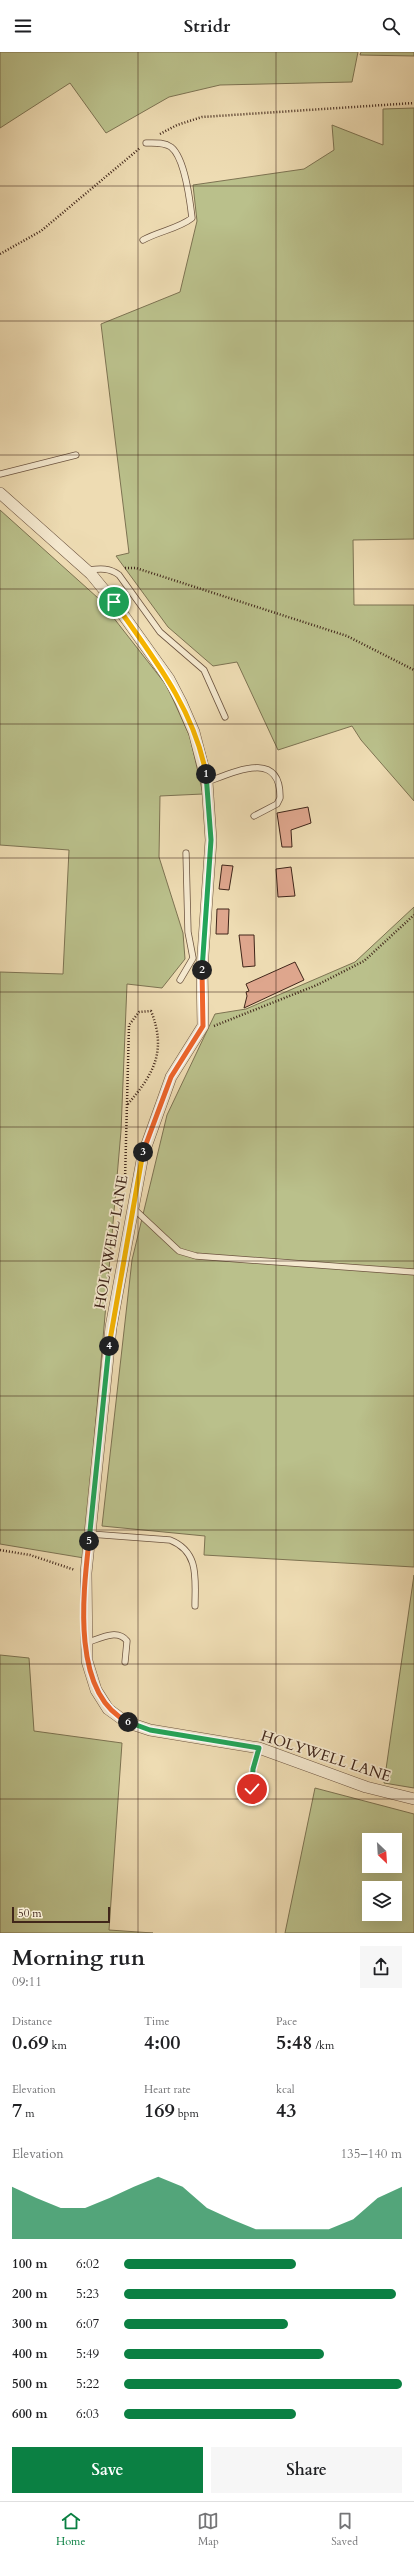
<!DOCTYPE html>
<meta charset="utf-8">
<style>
:root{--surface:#fff;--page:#f6f6f6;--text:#202124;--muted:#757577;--line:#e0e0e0;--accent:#0b8043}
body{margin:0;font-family:Cardo,serif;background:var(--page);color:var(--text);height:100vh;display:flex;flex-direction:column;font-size:15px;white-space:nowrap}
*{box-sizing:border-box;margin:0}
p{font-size:13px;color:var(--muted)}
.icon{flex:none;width:22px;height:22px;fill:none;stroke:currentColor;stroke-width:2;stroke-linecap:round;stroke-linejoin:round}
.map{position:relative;height:1881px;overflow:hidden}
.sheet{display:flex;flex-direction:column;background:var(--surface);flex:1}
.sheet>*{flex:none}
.needle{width:26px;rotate:155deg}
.controls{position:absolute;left:362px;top:1781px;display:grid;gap:8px}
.controls a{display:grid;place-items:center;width:40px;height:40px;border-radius:0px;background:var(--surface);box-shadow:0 4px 16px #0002;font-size:20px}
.scale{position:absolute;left:12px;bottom:10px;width:98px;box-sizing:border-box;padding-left:4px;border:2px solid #40261a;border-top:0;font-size:11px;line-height:14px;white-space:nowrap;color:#40261a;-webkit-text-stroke:3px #f4e8ce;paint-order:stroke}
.pin{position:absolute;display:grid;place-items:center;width:34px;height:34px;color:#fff;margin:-17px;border:2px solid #fff;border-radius:50%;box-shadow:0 1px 4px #0007}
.km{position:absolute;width:20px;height:20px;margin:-10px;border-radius:50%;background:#222;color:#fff;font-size:11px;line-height:20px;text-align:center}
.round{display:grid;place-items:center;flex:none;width:42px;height:42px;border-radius:0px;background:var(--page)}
.head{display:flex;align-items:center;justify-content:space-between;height:68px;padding:0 12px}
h1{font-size:22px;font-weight:800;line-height:30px}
.stats{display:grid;grid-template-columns:repeat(3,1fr);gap:6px;height:68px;padding:4px 12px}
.stats div{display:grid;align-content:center}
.stats b{font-size:20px;font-weight:800}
.stats small{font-size:11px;font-weight:400}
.stats p{font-size:11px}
.chart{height:112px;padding:8px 12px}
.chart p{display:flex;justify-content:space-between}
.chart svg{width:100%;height:72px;margin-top:4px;fill:var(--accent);opacity:.7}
.button{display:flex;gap:8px;margin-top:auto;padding:8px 12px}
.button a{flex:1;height:46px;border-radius:0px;background:var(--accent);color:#fff;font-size:16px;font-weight:800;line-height:46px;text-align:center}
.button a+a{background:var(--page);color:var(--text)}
ul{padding:0 12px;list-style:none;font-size:13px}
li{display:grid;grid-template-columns:64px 48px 1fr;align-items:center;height:30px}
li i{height:10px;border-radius:5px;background:var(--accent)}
header{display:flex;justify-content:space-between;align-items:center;height:52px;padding:0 12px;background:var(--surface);font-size:18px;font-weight:800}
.tabs{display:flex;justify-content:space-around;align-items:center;height:56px;border-top:1px solid var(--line);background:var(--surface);font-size:11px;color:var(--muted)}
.tabs a{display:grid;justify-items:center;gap:2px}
.tabs .current{color:var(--accent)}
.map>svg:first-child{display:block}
.green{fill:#bac08b;stroke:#7d7352;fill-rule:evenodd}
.building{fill:#dea68d;stroke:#40261a}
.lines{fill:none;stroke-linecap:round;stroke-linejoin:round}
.service-casing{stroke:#6c5440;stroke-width:7}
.minor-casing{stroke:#6c5440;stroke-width:12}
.path{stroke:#40261a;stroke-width:2.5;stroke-dasharray:1 2;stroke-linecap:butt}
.service{stroke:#f4e8ce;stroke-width:5.5}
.minor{stroke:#f4e8ce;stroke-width:11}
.split-1-casing{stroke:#fff;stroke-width:8}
.split-2-casing{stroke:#fff;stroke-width:8}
.split-3-casing{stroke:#fff;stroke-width:8}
.split-4-casing{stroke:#fff;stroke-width:8}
.split-5-casing{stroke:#fff;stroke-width:8}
.split-6-casing{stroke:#fff;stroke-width:8}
.split-7-casing{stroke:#fff;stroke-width:8}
.split-1{stroke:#f5b400;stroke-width:5}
.split-2{stroke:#22a559;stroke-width:5}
.split-3{stroke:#f0652b;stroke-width:5}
.split-4{stroke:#f5b400;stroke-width:5}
.split-5{stroke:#22a559;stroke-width:5}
.split-6{stroke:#f0652b;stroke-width:5}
.split-7{stroke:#22a559;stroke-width:5}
.grid{fill:none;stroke:#40261a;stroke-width:1;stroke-opacity:0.55}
.labels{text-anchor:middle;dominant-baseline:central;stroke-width:3.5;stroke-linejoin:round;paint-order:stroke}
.street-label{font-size:15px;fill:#40261a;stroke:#f4e8ce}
</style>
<header><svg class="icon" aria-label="menu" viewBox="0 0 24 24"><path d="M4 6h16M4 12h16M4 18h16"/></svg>Stridr<svg class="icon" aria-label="search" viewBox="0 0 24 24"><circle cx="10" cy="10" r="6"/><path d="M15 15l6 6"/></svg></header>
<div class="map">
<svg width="414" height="1881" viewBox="0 0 414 1881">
<rect width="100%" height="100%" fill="#eedcb3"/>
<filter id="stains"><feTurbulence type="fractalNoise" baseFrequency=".005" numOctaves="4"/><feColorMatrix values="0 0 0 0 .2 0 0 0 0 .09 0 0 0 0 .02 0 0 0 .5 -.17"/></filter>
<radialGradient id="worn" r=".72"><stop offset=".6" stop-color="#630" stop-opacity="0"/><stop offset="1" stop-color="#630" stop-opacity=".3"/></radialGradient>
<!-- green -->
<path class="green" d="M 0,0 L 358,0 L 352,30 L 220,33 L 169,45 L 106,81 L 70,31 L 0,76 Z
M 361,0 L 414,0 L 414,4 L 360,3 Z
M 414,56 L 414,487 L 353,488 L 354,553 L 414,553 L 414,749 L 361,688 L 352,674 L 278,698 L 237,610 L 213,614 L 168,575 L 116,504 L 129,501 L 101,272 L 180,240 L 197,169 L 193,133 L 304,117 L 334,98 L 332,73 L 383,93 L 383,57 Z
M 0,458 L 98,546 L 167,634 L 190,685 L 203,742 L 160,744 L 159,805 L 183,881 L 185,907 L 162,936 L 127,932 L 121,1079 L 84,1506 L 0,1492 L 0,920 L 63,922 L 69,798 L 0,793 Z
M 414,855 L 414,1515 L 204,1503 L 205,1484 L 102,1474 L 132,1208 L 167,1063 L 215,962 L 246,957 L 355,910 Z
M 414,1523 L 414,1736 L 384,1731 Z
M 0,1603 L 29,1606 L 34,1679 L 122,1691 L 109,1878 L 153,1881 L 0,1881 Z
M 315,1736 L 414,1762 L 414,1881 L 285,1881 ZM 369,1788 L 395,1788 L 395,1814 L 369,1814 ZM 369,1836 L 395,1836 L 395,1862 L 369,1862 Z"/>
<!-- building -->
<path class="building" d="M 308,755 L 311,771 L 291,778 L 292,795 L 282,795 L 277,761 Z
M 222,813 L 233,814 L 229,838 L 219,837 Z
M 291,815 L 295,844 L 278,845 L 276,817 Z
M 217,857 L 229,857 L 228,882 L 216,882 Z
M 239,883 L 254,883 L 255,914 L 243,915 Z
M 295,910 L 304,928 L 244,956 L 247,944 L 246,940 L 249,939 L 246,932 Z"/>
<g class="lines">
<!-- service casing -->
<g class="service-casing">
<path id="service" d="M 143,188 C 159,179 178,177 192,166 C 190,149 185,106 171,95 C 164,90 154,91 146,91
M 0,422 L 76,403
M 87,518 C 98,517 109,515 119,523 L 160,580 L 204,618 L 225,665
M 207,730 C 234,720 281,697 280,746 L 277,752 L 254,764
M 180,928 L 193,906 L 188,880 L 186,801
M 133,1156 L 179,1199 L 196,1204 L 414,1220
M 90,1482 L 170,1488 C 200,1500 195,1527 195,1554
M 86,1591 C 99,1587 117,1576 127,1589 L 125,1610
M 252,1737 L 253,1717 L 259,1696"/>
</g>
<!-- minor casing -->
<g class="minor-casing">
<path id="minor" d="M 0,441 L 91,522 L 114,550 L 169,627 L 181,650 L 194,680 L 207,730 L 211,788 L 202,917 L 203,974 L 171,1025 L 143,1103 L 111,1275 L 86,1521 L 87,1609 L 96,1638 L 108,1657 L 126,1670 L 150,1678 L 259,1696 L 366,1735 L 414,1747"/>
</g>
<!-- path -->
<path class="path" d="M 160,82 L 177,73 L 202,65 L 414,51
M 0,202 L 41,179 L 140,96
M 125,516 L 136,516 L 347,584 L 414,618
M 214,974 L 317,933 L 364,909 L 414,863
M 125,1128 L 129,973 L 139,960 L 151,959 C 167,999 154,1022 127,1053
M 0,1498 L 30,1503 L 75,1518"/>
<!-- service -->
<use href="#service" class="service"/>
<!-- minor -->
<use href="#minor" class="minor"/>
</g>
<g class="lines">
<!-- split-1 casing -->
<g class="split-1-casing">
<path id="split-1" d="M 114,550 C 152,604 194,656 206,722"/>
</g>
<!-- split-2 casing -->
<g class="split-2-casing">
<path id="split-2" d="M 202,918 L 211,788 L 206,722"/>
</g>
<!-- split-3 casing -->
<g class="split-3-casing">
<path id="split-3" d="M 143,1100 L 171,1025 L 203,974 L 202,918"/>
</g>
<!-- split-4 casing -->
<g class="split-4-casing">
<path id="split-4" d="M 109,1294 L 143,1100"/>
</g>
<!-- split-5 casing -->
<g class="split-5-casing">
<path id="split-5" d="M 89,1489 L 109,1294"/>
</g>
<!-- split-6 casing -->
<g class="split-6-casing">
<path id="split-6" d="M 89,1489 C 83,1542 71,1642 128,1670"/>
</g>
<!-- split-7 casing -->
<g class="split-7-casing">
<path id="split-7" d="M 128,1670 L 150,1678 L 259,1696 L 253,1717 L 252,1737"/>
</g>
<!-- split-1 -->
<use href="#split-1" class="split-1"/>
<!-- split-2 -->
<use href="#split-2" class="split-2"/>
<!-- split-3 -->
<use href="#split-3" class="split-3"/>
<!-- split-4 -->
<use href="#split-4" class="split-4"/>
<!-- split-5 -->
<use href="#split-5" class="split-5"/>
<!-- split-6 -->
<use href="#split-6" class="split-6"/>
<!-- split-7 -->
<use href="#split-7" class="split-7"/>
</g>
<!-- grid -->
<path class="grid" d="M 138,0 L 138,1881M 276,0 L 276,1881M 0,134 L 414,134M 0,269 L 414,269M 0,403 L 414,403M 0,537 L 414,537M 0,672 L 414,672M 0,806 L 414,806M 0,940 L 414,940M 0,1075 L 414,1075M 0,1209 L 414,1209M 0,1344 L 414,1344M 0,1478 L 414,1478M 0,1612 L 414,1612M 0,1747 L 414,1747"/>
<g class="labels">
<!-- street labels -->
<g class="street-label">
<text transform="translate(111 1190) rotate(-80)">HOLYWELL LANE</text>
<text transform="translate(326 1704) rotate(18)">HOLYWELL LANE</text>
</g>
</g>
<rect width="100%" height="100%" filter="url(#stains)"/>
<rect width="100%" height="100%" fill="url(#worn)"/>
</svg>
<div class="controls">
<a><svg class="needle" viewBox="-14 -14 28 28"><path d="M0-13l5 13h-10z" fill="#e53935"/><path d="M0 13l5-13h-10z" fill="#757577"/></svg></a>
<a><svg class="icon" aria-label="layers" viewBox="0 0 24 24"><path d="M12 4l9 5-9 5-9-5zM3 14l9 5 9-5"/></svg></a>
</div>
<div class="scale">50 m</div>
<div class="pin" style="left:114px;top:550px;background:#1e9e55"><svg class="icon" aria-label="arrive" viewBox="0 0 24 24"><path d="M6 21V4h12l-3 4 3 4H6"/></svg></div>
<div class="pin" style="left:252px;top:1737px;background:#d93025"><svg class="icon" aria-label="check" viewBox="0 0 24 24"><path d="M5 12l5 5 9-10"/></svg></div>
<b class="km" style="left:206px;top:722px">1</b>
<b class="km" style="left:202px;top:918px">2</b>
<b class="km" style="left:143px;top:1100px">3</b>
<b class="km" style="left:109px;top:1294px">4</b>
<b class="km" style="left:89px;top:1489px">5</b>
<b class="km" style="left:128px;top:1670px">6</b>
</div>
<section class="sheet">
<div class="head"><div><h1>Morning run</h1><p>09:11</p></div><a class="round"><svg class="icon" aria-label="share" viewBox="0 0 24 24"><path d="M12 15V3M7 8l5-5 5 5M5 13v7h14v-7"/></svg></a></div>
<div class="stats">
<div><p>Distance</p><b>0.69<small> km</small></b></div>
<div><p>Time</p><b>4:00</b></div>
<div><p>Pace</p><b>5:48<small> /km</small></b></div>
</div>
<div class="stats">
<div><p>Elevation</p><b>7<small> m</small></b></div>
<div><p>Heart rate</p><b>169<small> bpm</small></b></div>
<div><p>kcal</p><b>43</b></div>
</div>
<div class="chart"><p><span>Elevation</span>135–140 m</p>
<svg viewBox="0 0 160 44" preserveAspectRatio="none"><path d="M0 44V12L10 19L20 25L30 25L40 19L50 12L60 6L70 12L80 25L90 32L100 38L110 38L120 38L130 38L140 32L150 19L160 12V44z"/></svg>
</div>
<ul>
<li><b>100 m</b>6:02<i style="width:62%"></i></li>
<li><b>200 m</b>5:23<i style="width:98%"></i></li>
<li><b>300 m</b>6:07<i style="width:59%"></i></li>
<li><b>400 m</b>5:49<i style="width:72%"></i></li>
<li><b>500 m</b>5:22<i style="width:100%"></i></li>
<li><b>600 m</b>6:03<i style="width:62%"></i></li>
</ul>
<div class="button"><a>Save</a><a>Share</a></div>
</section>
<nav class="tabs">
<a class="current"><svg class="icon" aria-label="home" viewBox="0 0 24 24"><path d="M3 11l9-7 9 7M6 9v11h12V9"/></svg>Home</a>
<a><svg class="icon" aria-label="map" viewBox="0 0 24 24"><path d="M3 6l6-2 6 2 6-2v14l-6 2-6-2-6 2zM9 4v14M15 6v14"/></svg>Map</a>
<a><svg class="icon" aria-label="saved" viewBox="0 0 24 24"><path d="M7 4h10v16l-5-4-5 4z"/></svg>Saved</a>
</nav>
